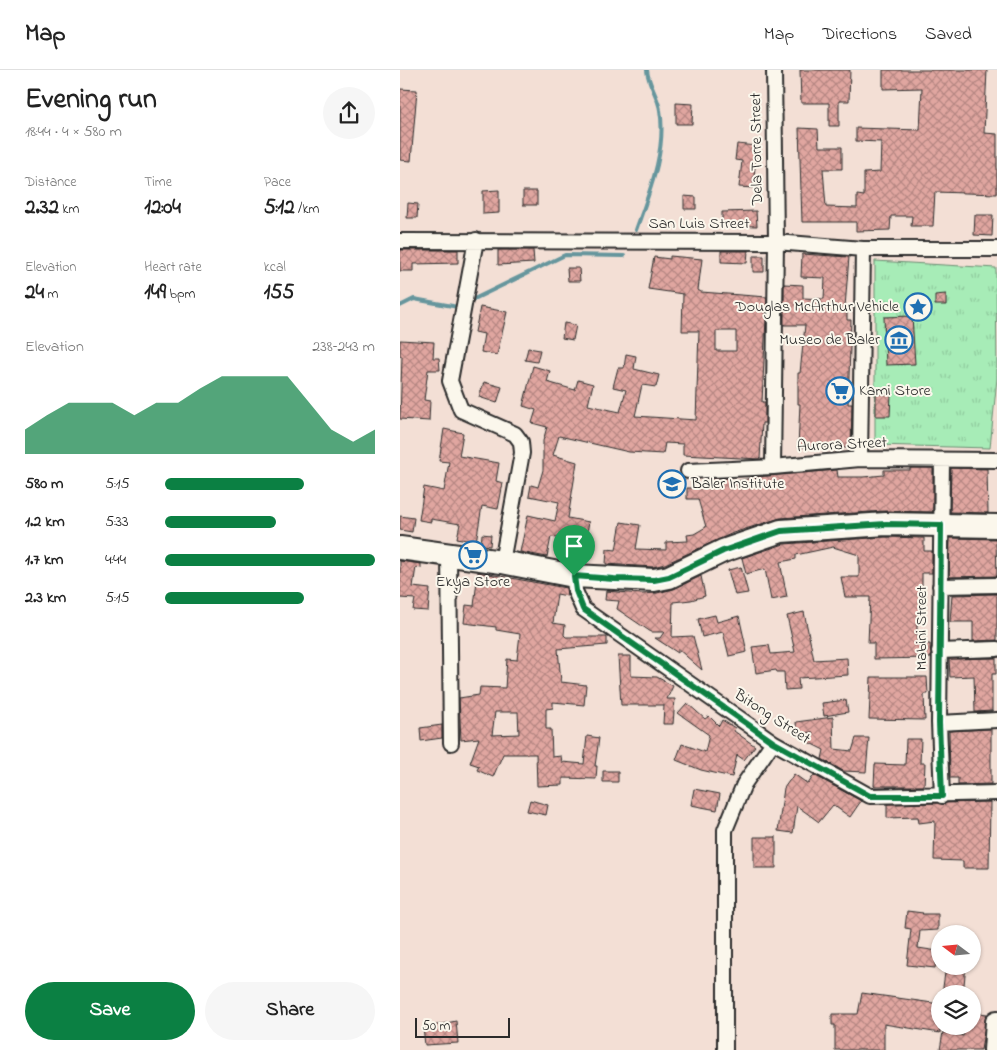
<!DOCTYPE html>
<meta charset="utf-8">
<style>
:root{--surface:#fff;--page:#f6f6f6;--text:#222;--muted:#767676;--line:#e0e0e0;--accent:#0b8043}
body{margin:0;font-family:"Indie Flower",sans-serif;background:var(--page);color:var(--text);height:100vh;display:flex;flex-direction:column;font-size:19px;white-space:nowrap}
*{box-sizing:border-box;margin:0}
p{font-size:16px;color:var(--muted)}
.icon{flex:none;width:28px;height:28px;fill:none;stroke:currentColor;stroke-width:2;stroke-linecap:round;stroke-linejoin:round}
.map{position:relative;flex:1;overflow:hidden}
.side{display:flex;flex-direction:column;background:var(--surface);width:400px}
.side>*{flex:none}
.needle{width:32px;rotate:286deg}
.controls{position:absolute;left:531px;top:855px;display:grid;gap:10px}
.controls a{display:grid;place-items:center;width:50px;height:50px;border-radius:50%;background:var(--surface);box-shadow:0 1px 4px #0004;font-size:25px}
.scale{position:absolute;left:15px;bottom:12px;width:95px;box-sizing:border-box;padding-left:5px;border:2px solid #2b2b2b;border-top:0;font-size:14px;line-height:18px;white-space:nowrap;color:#2b2b2b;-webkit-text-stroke:4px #fbf7ec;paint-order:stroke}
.pin{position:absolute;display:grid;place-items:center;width:42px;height:42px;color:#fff;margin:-51px -21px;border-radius:50% 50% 50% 0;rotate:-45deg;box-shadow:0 0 5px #0007}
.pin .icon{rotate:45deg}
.round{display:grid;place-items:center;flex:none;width:52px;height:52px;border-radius:26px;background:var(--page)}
.headline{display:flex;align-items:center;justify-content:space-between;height:85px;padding:0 25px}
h1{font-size:28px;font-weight:700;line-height:38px}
.figures{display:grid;grid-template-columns:repeat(3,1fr);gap:8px;height:85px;padding:5px 25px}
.figures div{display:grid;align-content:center}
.figures b{font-size:21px;font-weight:700}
.figures small{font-size:14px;font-weight:400}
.figures p{font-size:14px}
.chart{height:140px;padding:10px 25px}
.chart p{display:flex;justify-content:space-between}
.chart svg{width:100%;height:90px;margin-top:5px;fill:var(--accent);opacity:.7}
.button{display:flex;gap:10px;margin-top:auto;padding:10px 25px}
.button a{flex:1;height:58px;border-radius:30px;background:var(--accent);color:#fff;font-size:20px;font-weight:700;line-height:58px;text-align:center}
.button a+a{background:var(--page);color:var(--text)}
ul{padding:0 25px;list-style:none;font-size:16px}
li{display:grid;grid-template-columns:80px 60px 1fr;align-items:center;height:38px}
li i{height:12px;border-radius:6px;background:var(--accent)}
header{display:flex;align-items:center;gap:30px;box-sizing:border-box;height:70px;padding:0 25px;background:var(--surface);border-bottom:1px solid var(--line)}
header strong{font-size:24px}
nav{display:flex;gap:28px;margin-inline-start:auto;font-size:18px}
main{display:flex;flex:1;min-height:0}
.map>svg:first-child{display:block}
.park{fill:url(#park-tufts);stroke:#698c71}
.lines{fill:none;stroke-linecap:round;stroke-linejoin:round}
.stream{stroke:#66969d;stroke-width:4}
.building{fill:url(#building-cross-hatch);stroke:#2b2b2b;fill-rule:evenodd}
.minor-casing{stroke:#2b2b2b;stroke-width:18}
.primary-casing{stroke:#2b2b2b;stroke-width:26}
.minor{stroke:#fbf7ec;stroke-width:14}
.primary{stroke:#fbf7ec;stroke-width:22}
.route-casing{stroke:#fff;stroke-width:10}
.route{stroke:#0b8043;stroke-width:6}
.labels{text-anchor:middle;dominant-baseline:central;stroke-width:4;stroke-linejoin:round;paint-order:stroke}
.street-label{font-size:16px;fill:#2b2b2b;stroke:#fbf7ec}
.poi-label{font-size:16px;fill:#2b2b2b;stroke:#fbf7ec;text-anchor:end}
</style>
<header>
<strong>Map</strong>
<nav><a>Map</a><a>Directions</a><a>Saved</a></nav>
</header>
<main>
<section class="side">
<div class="headline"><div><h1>Evening run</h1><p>18:44 · 4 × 580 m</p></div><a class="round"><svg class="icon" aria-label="share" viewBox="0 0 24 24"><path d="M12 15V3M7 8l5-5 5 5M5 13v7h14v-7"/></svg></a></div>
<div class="figures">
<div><p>Distance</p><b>2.32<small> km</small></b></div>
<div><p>Time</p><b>12:04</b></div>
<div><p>Pace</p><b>5:12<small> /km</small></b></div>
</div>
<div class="figures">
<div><p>Elevation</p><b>24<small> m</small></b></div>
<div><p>Heart rate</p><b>149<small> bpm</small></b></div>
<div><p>kcal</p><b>155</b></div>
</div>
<div class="chart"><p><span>Elevation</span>238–243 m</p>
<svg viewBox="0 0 160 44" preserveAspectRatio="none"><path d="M0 44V32L10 25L20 19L30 19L40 19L50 25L60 19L70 19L80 12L90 6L100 6L110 6L120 6L130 19L140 32L150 38L160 32V44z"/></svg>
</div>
<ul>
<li><b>580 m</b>5:15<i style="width:66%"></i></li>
<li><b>1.2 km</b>5:33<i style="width:53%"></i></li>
<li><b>1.7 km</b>4:44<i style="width:100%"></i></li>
<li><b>2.3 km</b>5:15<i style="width:66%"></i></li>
</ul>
<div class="button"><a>Save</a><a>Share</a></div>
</section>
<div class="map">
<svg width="597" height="980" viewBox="0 0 597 980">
<defs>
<pattern id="park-tufts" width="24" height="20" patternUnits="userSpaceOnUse" patternTransform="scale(1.25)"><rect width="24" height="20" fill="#a7ecb7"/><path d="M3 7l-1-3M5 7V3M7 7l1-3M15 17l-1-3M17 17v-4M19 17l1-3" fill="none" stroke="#90cb9e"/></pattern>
<pattern id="building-cross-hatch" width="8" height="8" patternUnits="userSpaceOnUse" patternTransform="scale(1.25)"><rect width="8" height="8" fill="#e0a6a0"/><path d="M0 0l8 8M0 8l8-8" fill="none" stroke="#b68783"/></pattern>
</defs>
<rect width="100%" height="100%" fill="#f3dfd5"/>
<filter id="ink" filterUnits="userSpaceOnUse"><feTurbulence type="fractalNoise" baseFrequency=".02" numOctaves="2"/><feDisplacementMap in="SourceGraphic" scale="10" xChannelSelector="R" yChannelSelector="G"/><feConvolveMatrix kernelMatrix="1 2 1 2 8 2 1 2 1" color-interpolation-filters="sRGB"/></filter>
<g filter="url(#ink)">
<!-- park -->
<path class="park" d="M 475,191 L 596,198 L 597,308 L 590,378 L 475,375 Z"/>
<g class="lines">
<!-- stream -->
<path class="stream" d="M 236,160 C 249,123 267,80 260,40 C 258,26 248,14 247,0
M 70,231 L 165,185 L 224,186
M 0,236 L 14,229 L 58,237"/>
</g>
<!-- building -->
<path class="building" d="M 400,0 L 450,0 L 449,31 L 439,31 L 439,56 L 429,56 L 429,33 L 401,33 Z
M 483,0 L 587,0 L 584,63 L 597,64 L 597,124 L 535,122 L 533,156 L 511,156 L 512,146 L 491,146 L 490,160 L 456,161 L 456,152 L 402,152 L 399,58 L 418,59 L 419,77 L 442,77 L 442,99 L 423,99 L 426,137 L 457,138 L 457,125 L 464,126 L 464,103 L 480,102 L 481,72 L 456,71 L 456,58 L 520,60 L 522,18 L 483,19 Z
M 0,19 L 17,20 L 11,91 L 0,90 Z
M 276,33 L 293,34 L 292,54 L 276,54 Z
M 337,74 L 357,76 L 353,118 L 339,117 L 342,91 L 335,90 Z
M 99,120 L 99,143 L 83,144 L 83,121 Z
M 123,121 L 137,121 L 137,135 L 123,135 Z
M 284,126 L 296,127 L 296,139 L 284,139 Z
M 8,133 L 18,134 L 17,148 L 7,148 Z
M 356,141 L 357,156 L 322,155 L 322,142 Z
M 575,145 L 593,145 L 592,166 L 574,165 Z
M 0,180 L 58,180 L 58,193 L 13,194 L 13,201 L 0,201 Z
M 98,180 L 133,180 L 134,193 L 98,195 Z
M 321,181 L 348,181 L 347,193 L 321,192 Z
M 402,184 L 449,187 L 445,237 L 447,237 L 447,250 L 451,250 L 448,334 L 452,334 L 451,378 L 398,377 L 400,334 L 398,334 L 398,303 L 400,303 L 405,255 L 384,255 L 384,214 L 403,215 L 403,228 L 424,229 L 425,208 L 401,207 Z
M 270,186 L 302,189 L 298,220 L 301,222 L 367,227 L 362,332 L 365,332 L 365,353 L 362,353 L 360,389 L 283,385 L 283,374 L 265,373 L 263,384 L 229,382 L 159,366 L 153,385 L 177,392 L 168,448 L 189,452 L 185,473 L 151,467 L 147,487 L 120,482 L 128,445 L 155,451 L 159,432 L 129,426 L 131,415 L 138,417 L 143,400 L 143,371 L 147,357 L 132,353 L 136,340 L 123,336 L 133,296 L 150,301 L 147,312 L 175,320 L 178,310 L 193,314 L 188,335 L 220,342 L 226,320 L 213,317 L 218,298 L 224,298 L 226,284 L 236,286 L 234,299 L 259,305 L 256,317 L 242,315 L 235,346 L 296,350 L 299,261 L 282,261 L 283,224 L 248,219 L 254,187 L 270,189 ZM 316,261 L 336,261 L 336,281 L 316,281 Z
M 353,186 L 364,186 L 364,202 L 353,202 Z
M 167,198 L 179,198 L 180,211 L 168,211 Z
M 546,224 L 546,235 L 535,235 L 535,225 Z
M 80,237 L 107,242 L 97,285 L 81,282 L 84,264 L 75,262 Z
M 512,246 L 515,294 L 486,295 L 484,247 Z
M 164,253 L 176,255 L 173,270 L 162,268 Z
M 0,270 L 34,272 L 33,288 L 39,288 L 40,300 L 28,300 L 24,330 L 30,331 L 29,351 L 0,349 L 2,286 L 0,286 Z
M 128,278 L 140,280 L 137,292 L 125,290 Z
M 84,312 L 102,317 L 97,333 L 79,327 Z
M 476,324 L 491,324 L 490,346 L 476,346 Z
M 44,359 L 63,363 L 59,386 L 99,393 L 96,411 L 103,413 L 98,439 L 82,436 L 76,472 L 57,468 L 60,454 L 31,449 L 31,452 L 19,450 L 24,417 L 44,421 L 49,392 L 39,391 Z
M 510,398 L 533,398 L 533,442 L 485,441 L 380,448 L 333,463 L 265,494 L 253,497 L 206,494 L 207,479 L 216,480 L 221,452 L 240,455 L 236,479 L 266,480 L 266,472 L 288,471 L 287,465 L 294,464 L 306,457 L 298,429 L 287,429 L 287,418 L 308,418 L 308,409 L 329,408 L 329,413 L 356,407 L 437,400 L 438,407 L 463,407 L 484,405 L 484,400 L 510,400 Z
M 551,398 L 587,399 L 588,443 L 550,442 Z
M 0,446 L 14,448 L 12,462 L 0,460 Z
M 82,464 L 91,465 L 90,476 L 81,475 Z
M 486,467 L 524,468 L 524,481 L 532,481 L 532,503 L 522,503 L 522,545 L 517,545 L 517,574 L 530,574 L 531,588 L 474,589 L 474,573 L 468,573 L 470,527 L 445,527 L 441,507 L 459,507 L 459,485 L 433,477 L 396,485 L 396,489 L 380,492 L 387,527 L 371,530 L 365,499 L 346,504 L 342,488 L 384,474 Z
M 550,468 L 596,469 L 597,506 L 549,507 Z
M 0,491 L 21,494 L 21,498 L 16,497 L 13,517 L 30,519 L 28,541 L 13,540 L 15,529 L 0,528 Z
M 341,497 L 348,523 L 335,525 L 328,500 Z
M 78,502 L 166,518 L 167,526 L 157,524 L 153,553 L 165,555 L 164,565 L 166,567 L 207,567 L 207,575 L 158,579 L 161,612 L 186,615 L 184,635 L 153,632 L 153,638 L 146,639 L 146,659 L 151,659 L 152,687 L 161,686 L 162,692 L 184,694 L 187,666 L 199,668 L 195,696 L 197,696 L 196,709 L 163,708 L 163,715 L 137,716 L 136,684 L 103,684 L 93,707 L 77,700 L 79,696 L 70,693 L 79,668 L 61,670 L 59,628 L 79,625 L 80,617 L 105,618 L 107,589 L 117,590 L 120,564 L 96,560 L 96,557 L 64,553 L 66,535 L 74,536 ZM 95,642 L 118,642 L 119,664 L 92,665 Z
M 301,506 L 305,526 L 291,530 L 273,532 L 272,567 L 293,566 L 302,600 L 278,579 L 278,583 L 255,568 L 260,568 L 264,562 L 251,562 L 217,539 L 219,531 L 205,530 L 206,521 L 242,524 L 257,523 L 274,519 Z
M 597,524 L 597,570 L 573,571 L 573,552 L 550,552 L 552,525 Z
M 404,542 L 414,590 L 447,588 L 448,605 L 398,608 L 399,619 L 385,620 L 384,602 L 377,602 L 376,600 L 356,603 L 352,577 L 369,575 L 371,584 L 395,582 L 387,546 Z
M 315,545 L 317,552 L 339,546 L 347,582 L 329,586 L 323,562 L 302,567 L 298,549 Z
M 218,586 L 231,586 L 231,606 L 257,607 L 273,616 L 267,629 L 275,629 L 273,654 L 263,654 L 264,635 L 221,635 Z
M 596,588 L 596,604 L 592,604 L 592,641 L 575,642 L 574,606 L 550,607 L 549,589 Z
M 471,607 L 527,607 L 528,624 L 524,624 L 525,650 L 469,649 Z
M 446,630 L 448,642 L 424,646 L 422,633 Z
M 287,633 L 305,649 L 309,646 L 319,656 L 322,650 L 335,658 L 334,661 L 355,676 L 344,690 L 337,685 L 332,707 L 301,700 L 276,690 L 282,674 L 305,682 L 309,665 L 278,643 Z
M 433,647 L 434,679 L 452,681 L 456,668 L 469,668 L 466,702 L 443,701 L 422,689 L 424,680 L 408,672 L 413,662 L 397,664 L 396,652 Z
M 42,655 L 42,668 L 21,671 L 20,658 Z
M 591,659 L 591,714 L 558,715 L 558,708 L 550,708 L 549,661 Z
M 506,669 L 521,669 L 520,693 L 525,693 L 524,716 L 474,716 L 475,694 L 505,695 Z
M 203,701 L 218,701 L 218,712 L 203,712 Z
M 394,704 L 408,714 L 414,705 L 461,731 L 450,747 L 433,735 L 419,752 L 397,736 L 393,763 L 378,761 L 384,718 Z
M 294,719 L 320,724 L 317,740 L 291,735 Z
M 130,730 L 148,735 L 146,745 L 127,741 Z
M 590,732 L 589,798 L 563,798 L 563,791 L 534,790 L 535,751 L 519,753 L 518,747 L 487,748 L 487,734 Z
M 354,767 L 376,767 L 376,798 L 354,798 Z
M 507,841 L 523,843 L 522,844 L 538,844 L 538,860 L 520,861 L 518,878 L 538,881 L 535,898 L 507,895 L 511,859 L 505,858 Z
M 546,896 L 566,896 L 563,924 L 542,924 Z
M 462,923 L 540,934 L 540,963 L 484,954 L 484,980 L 435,980 L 435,955 L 432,955 L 432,944 L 458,944 Z
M 572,942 L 587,944 L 581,980 L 540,980 L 543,962 L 563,966 L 565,956 L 572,956 Z
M 56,951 L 58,973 L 25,975 L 23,958 Z"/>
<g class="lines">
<!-- minor casing -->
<g class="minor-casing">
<path id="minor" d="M 76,170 L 50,311 L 61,340 L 115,364 L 121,372 L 122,383 L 102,492
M 0,171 L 376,172 L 463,179 L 597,179
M 460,389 L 463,179
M 373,397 L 376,172 L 374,0
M 288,401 L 373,397 L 460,389 L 597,390
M 49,484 L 51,673
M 174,506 L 175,521 L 183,539 L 373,672 L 470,726 L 597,723
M 540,516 L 597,515
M 539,581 L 597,579
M 539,653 L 597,650
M 542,726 L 539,653 L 542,391
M 325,980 L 325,760 L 344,714 L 373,672"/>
</g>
<!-- primary casing -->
<g class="primary-casing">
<path id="primary" d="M 0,478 L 102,492 L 174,506 L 254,510 L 269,507 L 323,481 L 381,461 L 486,454 L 597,456
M 595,980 L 597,952"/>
</g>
<!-- minor -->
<use href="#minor" class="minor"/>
<!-- primary -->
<use href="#primary" class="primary"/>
</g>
</g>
<g class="lines" filter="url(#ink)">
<!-- route casing -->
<g class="route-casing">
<path id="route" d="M 486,454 L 541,455 L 539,653 L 542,726 L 470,726 L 373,672 L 183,539 L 176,521 L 174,506 L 214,509 L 254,510 L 269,507 L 323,481 L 381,461 Z"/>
</g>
<!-- route -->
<use href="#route" class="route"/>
</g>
<!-- icons -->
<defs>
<g id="sight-ring" transform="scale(1.4375)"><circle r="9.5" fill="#fbf7ec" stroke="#1f6fb2" stroke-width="1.5"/><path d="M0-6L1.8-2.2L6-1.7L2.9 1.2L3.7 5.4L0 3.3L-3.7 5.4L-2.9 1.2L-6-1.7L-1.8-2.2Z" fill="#1f6fb2"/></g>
<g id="museum-ring" transform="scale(1.4375)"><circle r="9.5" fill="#fbf7ec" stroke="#1f6fb2" stroke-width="1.5"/><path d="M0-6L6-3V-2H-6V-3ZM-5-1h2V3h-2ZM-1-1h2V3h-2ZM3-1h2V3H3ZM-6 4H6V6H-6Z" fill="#1f6fb2"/></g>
<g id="supermarket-ring" transform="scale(1.4375)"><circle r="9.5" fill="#fbf7ec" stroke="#1f6fb2" stroke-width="1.5"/><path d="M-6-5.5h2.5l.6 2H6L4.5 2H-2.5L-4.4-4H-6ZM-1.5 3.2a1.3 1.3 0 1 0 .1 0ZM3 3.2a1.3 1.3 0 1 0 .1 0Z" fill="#1f6fb2"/></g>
<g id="school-ring" transform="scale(1.4375)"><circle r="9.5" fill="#fbf7ec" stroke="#1f6fb2" stroke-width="1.5"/><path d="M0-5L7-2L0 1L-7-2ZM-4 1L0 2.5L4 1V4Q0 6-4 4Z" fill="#1f6fb2"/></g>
</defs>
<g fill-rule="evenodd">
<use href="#sight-ring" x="518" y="237"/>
<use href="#museum-ring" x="499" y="270"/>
<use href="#supermarket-ring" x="440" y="321"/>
<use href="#school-ring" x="272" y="414"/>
<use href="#supermarket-ring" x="73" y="485"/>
</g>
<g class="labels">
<!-- street labels -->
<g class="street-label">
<text transform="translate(357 79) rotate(-91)">Dela Torre Street</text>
<text x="299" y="154">San Luis Street</text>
<text transform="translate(442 375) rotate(-3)">Aurora Street</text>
<text transform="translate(522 558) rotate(-90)">Mabini Street</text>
<text transform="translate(372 647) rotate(33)">Bitong Street</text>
</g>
<!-- poi labels -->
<g class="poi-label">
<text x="499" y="237">Douglas McArthur Vehicle</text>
<text x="480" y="270">Museo de Baler</text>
<text x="459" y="321" text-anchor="start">Kami Store</text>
<text x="291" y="414" text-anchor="start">Baler Institute</text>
<text x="73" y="512" text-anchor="middle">Ekya Store</text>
</g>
</g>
</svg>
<div class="controls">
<a><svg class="needle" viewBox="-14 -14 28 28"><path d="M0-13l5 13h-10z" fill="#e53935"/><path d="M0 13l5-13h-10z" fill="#767676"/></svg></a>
<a><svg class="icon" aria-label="layers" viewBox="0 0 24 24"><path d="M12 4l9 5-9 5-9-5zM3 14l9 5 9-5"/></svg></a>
</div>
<div class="scale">50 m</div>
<div class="pin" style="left:174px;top:506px;background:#1e9e55"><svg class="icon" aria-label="arrive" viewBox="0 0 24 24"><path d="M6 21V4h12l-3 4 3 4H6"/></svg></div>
</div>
</main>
